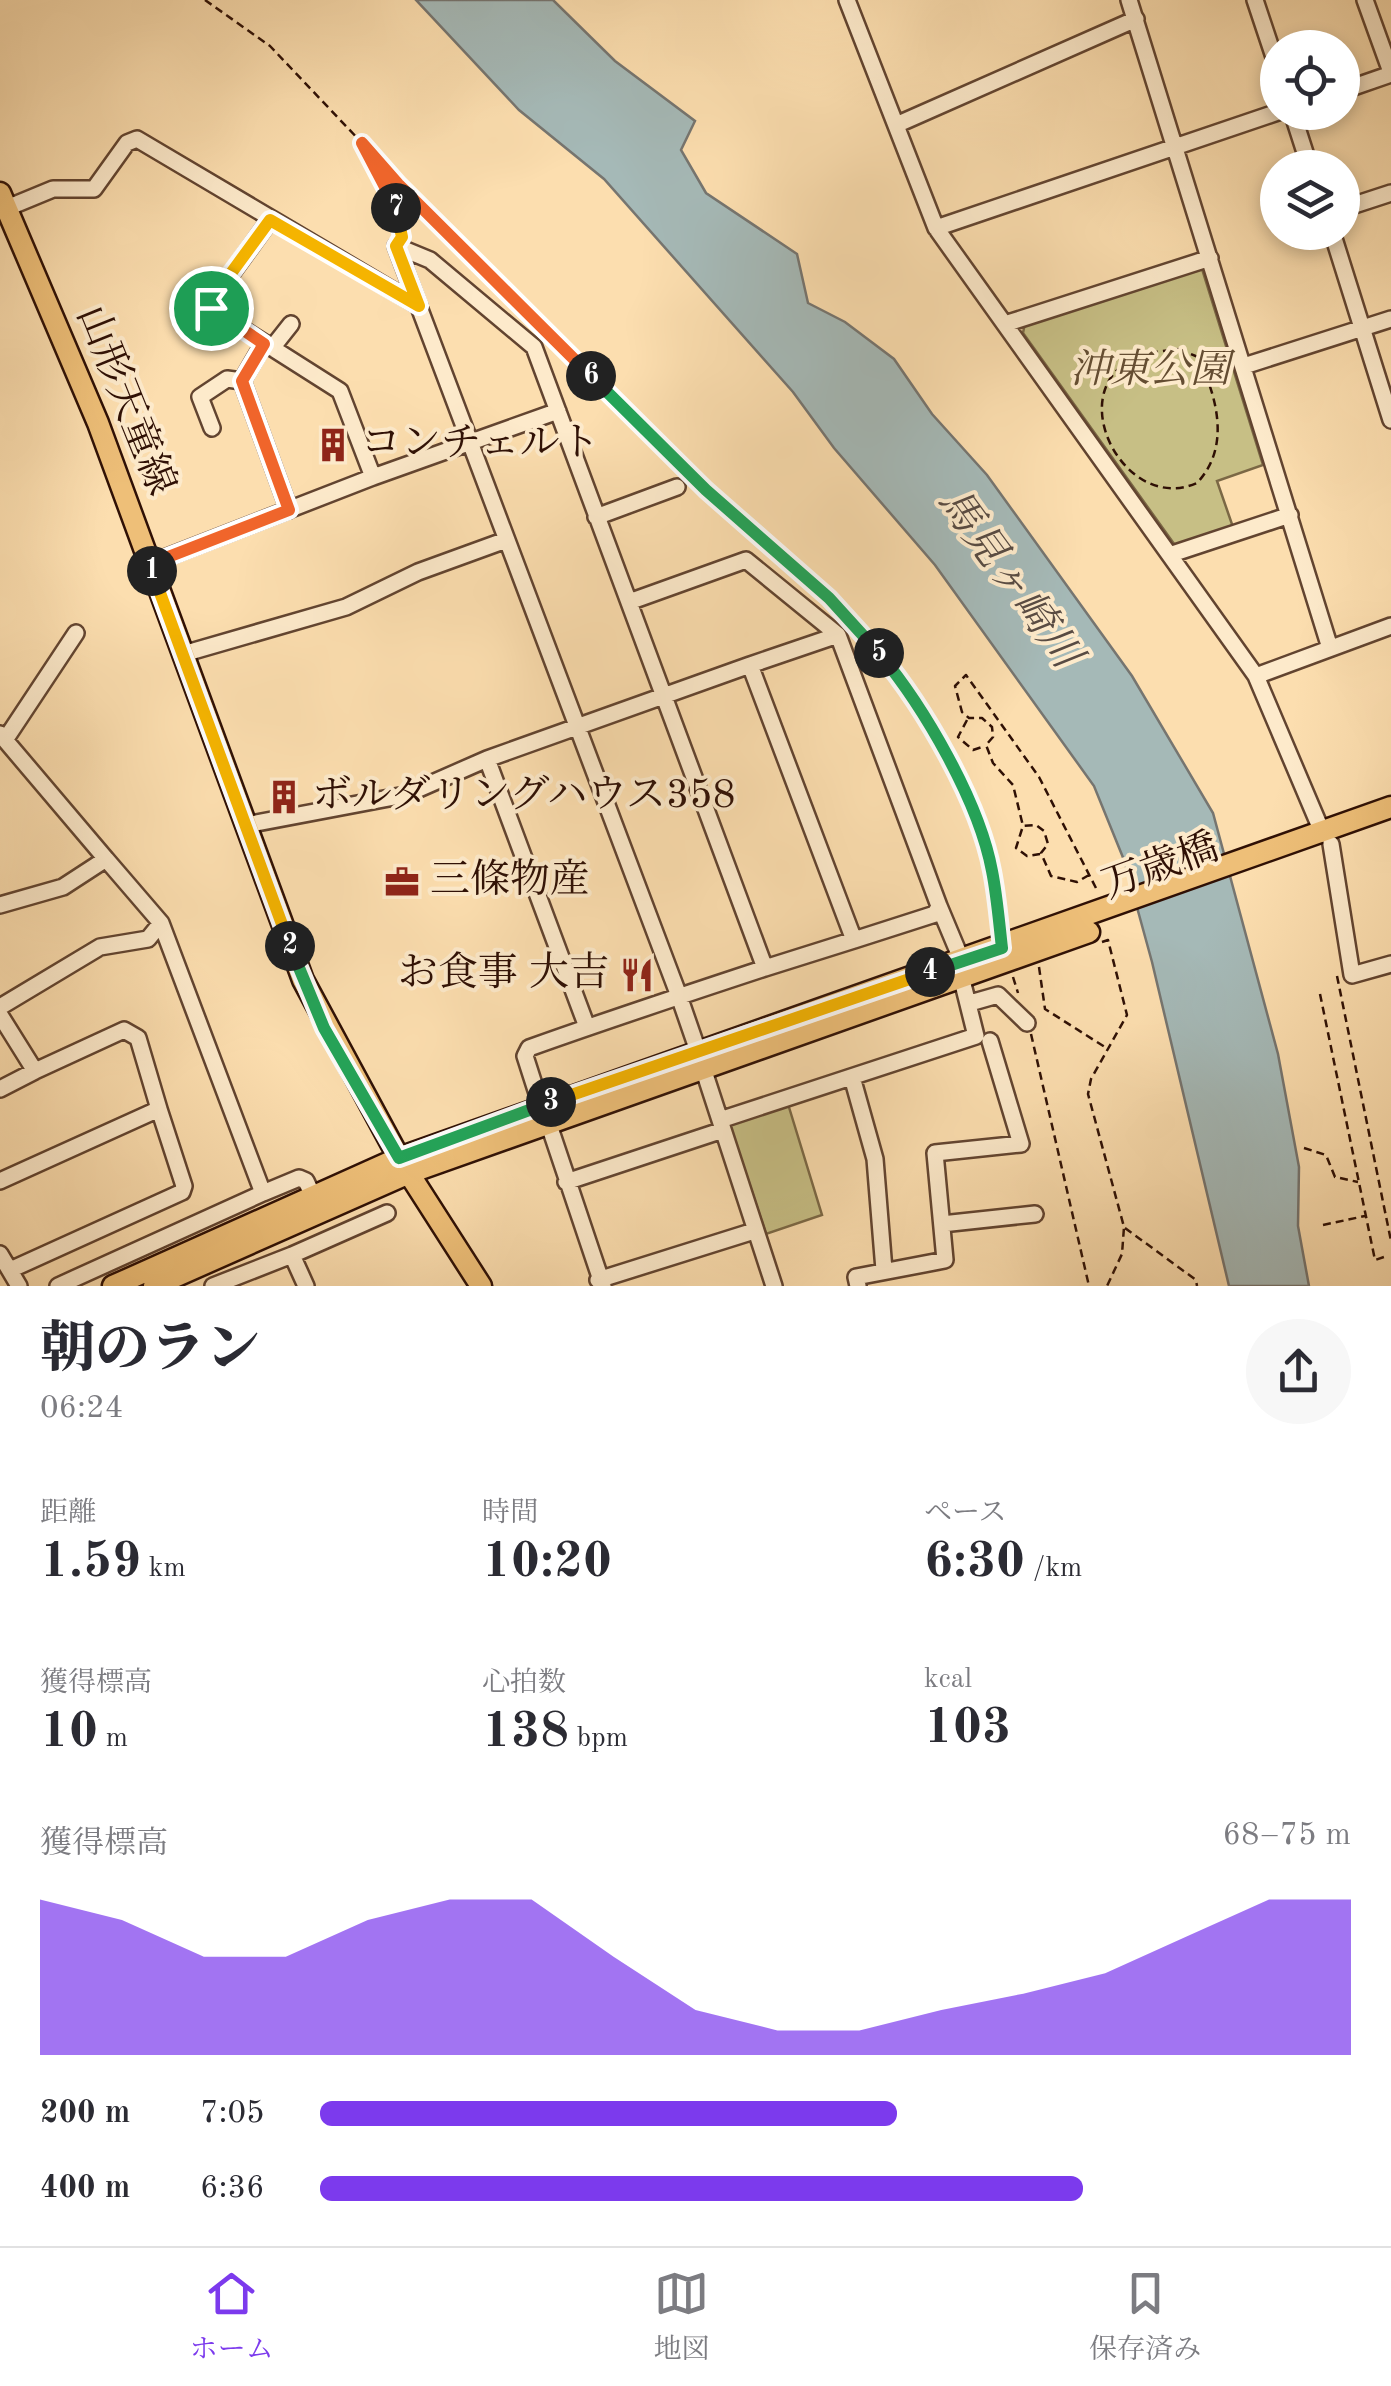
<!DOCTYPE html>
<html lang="ja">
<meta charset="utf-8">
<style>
:root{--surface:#fff;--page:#f7f7f7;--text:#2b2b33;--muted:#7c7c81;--line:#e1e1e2;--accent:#7c3aed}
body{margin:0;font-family:"Old Standard TT","Noto Serif JP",serif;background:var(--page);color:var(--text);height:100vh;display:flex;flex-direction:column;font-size:38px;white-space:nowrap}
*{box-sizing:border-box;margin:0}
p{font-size:32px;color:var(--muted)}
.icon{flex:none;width:55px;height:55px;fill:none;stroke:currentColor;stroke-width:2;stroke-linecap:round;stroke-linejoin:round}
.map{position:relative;height:1286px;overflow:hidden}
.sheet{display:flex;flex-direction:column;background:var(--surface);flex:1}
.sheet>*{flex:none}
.tools{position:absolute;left:1260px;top:30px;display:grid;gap:20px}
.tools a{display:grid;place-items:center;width:100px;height:100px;border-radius:50%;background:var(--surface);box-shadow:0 5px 15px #0003;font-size:50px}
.pin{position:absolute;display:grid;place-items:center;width:85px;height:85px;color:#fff;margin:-42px;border:5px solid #fff;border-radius:50%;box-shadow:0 2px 10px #0007}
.km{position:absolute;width:50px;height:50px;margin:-25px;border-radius:50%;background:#222;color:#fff;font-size:28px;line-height:50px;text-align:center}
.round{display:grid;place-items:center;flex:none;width:105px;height:105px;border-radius:52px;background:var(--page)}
.summary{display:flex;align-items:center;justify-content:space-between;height:170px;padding:0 40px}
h1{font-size:55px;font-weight:800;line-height:75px}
.figures{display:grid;grid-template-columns:repeat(3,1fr);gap:15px;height:170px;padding:10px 40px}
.figures div{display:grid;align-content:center}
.figures b{font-size:50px;font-weight:800}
.figures small{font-size:28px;font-weight:400}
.figures p{font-size:28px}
.chart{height:280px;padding:20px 40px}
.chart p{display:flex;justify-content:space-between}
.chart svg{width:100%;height:180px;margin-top:10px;fill:var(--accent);opacity:.7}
ul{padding:0 40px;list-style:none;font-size:32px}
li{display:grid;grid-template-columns:160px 120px 1fr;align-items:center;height:75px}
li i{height:25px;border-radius:12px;background:var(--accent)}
.tab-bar{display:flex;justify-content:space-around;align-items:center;height:140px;border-top:2px solid var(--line);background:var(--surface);font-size:28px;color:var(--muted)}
.tab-bar a{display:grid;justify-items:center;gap:5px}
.tab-bar .selected{color:var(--accent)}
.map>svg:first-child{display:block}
.green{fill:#c7bf85;stroke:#7b6845;stroke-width:2.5}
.water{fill:#a5b9b7;stroke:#767570;stroke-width:2.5}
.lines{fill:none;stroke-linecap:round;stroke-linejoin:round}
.minor-casing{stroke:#624430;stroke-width:20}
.major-casing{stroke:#2f1005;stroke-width:25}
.path{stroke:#2f1005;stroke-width:2.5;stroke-dasharray:8 5;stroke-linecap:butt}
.minor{stroke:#fdeacb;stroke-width:15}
.major{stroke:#eebf78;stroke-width:20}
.split-1-casing{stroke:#fff;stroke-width:20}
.split-2-casing{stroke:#fff;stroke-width:20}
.split-3-casing{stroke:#fff;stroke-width:20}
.split-4-casing{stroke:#fff;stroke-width:20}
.split-5-casing{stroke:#fff;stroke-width:20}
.split-6-casing{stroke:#fff;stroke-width:20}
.split-7-casing{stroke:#fff;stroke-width:20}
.split-8-casing{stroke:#fff;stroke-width:20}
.split-1{stroke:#f0652b;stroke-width:12}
.split-2{stroke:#f5b400;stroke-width:12}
.split-3{stroke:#22a559;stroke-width:12}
.split-4{stroke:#f5b400;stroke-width:12}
.split-5{stroke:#22a559;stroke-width:12}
.split-6{stroke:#22a559;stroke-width:12}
.split-7{stroke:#f0652b;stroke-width:12}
.split-8{stroke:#f5b400;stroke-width:12}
.labels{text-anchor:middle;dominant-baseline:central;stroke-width:8;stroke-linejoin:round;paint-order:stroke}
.park-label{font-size:40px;font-style:italic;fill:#644d32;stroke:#fdeacb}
.street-label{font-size:40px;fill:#2f1005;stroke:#fdeacb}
.poi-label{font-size:40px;fill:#2f1005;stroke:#fdeacb;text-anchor:start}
.water-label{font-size:42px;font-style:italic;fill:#584b43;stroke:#fdeacb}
</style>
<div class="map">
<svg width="1391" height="1286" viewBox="0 0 1391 1286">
<rect width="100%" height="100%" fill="#fcdeaf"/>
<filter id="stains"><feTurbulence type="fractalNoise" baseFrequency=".002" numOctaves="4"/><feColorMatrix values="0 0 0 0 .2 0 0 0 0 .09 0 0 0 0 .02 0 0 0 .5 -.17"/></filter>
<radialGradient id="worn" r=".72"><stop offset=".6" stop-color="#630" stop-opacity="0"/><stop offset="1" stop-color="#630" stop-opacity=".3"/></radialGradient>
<!-- green -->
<path class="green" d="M 1202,269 L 1263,465 L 1217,481 L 1234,530 L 1177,548 L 1023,333 L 1025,323 Z
M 788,1104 L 822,1215 L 766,1234 L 729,1123 Z"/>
<!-- water -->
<path class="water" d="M 416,0 L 553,0 L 615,61 L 695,121 L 681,150 L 706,193 L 797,254 L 808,303 L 845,322 L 894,359 L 932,414 L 987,475 L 1132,676 L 1213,813 L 1278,1054 L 1299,1167 L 1298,1226 L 1309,1286 L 1229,1286 L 1152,962 L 1124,860 L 1094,786 L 935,565 L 834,448 L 793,392 L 604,179 L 519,110 Z"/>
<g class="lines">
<!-- minor casing -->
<g class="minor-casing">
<path id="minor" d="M 847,0 L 936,228 L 1256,676 L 1323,834
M 1129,0 L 1330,648
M 1255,0 L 1278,69
M 1365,0 L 1391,72
M 1342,91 L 1391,74
M 1292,112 L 1310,168
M 896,125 L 1136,19
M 7,208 L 53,189 L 94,189 L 127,143 L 137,139 L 419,306
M 1342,209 L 1391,193
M 270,220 L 211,302 L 211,309 L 340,391 L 373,477 L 558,411
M 936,228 L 1278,112
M 1332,232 L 1391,420
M 1008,323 L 1210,258
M 264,343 L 242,381 L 289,510
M 272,348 L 291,324
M 1244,366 L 1391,319
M 212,428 L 200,397 L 227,379 L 242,381
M 596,517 L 677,487
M 1172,554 L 1290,515
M 149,564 L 373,477
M 629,602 L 746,560 L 838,635 L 750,665
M 838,635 L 939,906 L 935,914 L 854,940
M 183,654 L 346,607 L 418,572 L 506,540
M 1256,676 L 1391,626
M 0,734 L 106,859
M 5,740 L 76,633
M 487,759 L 587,1027
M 246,825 L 405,795 L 487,759 L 750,665 L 854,940 L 765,968
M 1331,844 L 1352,975 L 1391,964
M 0,905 L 63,887 L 106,859 L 161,923 L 263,1193 L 299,1178 L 306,1181 L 313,1196
M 939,906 L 962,961
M 970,1003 L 998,995 L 1027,1023
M 0,1007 L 100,947 L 148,939 L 161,923
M 0,1015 L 35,1071 L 124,1030 L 138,1038 L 159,1109 L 0,1181
M 703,1068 L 774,1286
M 852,1077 L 875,1159 L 884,1270
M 0,1089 L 35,1071
M 541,1106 L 525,1056 L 529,1048 C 607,1020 686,994 765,968 L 534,347 L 430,260 L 396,246 L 679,996 L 698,1051
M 720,1120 L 976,1036 L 961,976
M 548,1122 L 603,1286
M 566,1182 L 723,1130
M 942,1224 L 1035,1214
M 0,1254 L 19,1286
M 10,1270 L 182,1192 L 184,1186 L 159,1109
M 598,1280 L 754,1231
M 58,1286 L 263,1193
M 213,1286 L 292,1255
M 306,1286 L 292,1255 L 387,1213
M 858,1286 L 856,1277 L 945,1260 L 935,1153 L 1021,1144 L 990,1041"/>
</g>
<!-- major casing -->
<g class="major-casing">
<path id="major" d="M 0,193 L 98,423 L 303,980 L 399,1158 L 481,1286
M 113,1286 L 399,1158 L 1391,807
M 154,1286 L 409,1173 L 1089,932"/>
</g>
<!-- path -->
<path class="path" d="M 205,0 L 270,46 L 362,143
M 362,143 C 466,266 588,375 703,487 C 752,535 808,574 855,624 C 931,705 986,816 999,926
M 366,150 L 393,198 L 402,234
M 1179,349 L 1198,357 C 1217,397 1231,447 1197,483 C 1125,515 1062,393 1133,359 C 1146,352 1164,351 1179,349 Z
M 967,720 L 958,737 L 973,750 L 985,746
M 1022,829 L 1016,848 L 1027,856 L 1040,854
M 1089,875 L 1077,882 L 1051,876 L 1041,853 L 1048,844 L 1044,831 L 1036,825 L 1023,826 L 1013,785 L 993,763 L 986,745 L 993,737 L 992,727 L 982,718 L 969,718 L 962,712 L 955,686 L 966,675 L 1039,777 L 1098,892
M 1102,942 L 1108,940 L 1127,1015 L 1091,1079 L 1088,1094 L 1124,1227 L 1122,1254 L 1107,1286
M 1039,967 L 1045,1009 L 1108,1049
M 1337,976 L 1391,1241
M 1013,977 L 1018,993
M 1320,994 L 1375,1260 L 1384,1257
M 1031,1034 L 1089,1286
M 1304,1148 L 1326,1155 L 1335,1177 L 1358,1182
M 1323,1225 L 1365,1216
M 1125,1228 L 1196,1280 L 1197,1286"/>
<!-- minor -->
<use href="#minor" class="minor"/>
<!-- major -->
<use href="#major" class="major"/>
</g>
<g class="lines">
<!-- split-1 casing -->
<g class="split-1-casing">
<path id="split-1" d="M 152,571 L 150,564 L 289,510 L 242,381 L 264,344 L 211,308"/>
</g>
<!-- split-2 casing -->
<g class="split-2-casing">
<path id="split-2" d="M 152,571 L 290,946"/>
</g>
<!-- split-3 casing -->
<g class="split-3-casing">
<path id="split-3" d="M 290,946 L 324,1028 L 399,1158 L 551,1102"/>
</g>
<!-- split-4 casing -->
<g class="split-4-casing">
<path id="split-4" d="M 551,1102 L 930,972"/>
</g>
<!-- split-5 casing -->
<g class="split-5-casing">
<path id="split-5" d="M 879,653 C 924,707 979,801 992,871 C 997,896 999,922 1002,948 L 930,972"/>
</g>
<!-- split-6 casing -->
<g class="split-6-casing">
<path id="split-6" d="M 591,376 L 706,490 L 829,598 L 879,653"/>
</g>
<!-- split-7 casing -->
<g class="split-7-casing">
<path id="split-7" d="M 396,208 L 362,143 L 398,184 L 591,376"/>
</g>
<!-- split-8 casing -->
<g class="split-8-casing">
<path id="split-8" d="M 211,308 L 210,302 L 270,220 L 419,306 L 396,246 L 402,237 L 396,208"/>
</g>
<!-- split-1 -->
<use href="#split-1" class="split-1"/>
<!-- split-2 -->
<use href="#split-2" class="split-2"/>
<!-- split-3 -->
<use href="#split-3" class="split-3"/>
<!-- split-4 -->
<use href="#split-4" class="split-4"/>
<!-- split-5 -->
<use href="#split-5" class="split-5"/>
<!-- split-6 -->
<use href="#split-6" class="split-6"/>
<!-- split-7 -->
<use href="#split-7" class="split-7"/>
<!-- split-8 -->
<use href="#split-8" class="split-8"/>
</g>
<!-- icons -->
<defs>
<g id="building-bare" transform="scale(2.7)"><path d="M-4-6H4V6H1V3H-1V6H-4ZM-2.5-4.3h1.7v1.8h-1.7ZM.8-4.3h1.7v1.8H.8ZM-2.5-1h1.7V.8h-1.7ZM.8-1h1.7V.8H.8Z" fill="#8f2418" stroke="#fdeacb" stroke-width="2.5" paint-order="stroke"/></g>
<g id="office-bare" transform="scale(2.7)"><path d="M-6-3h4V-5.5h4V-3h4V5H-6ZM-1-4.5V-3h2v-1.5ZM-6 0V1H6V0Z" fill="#8f2418" stroke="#fdeacb" stroke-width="2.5" paint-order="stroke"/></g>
<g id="restaurant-bare" transform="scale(2.7)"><path d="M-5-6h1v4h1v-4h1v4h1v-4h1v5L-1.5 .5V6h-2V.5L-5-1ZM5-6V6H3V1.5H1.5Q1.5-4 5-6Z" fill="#8f2418" stroke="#fdeacb" stroke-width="2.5" paint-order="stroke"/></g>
</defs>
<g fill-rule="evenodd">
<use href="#building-bare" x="333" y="445"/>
<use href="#building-bare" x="284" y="797"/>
<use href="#office-bare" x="402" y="882"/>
<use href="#restaurant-bare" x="637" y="975"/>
</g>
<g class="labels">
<!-- park labels -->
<g class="park-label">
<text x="1150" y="372">沖東公園</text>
</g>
<!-- street labels -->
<g class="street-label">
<text transform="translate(124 401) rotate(68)">山形天童線</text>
<text transform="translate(1161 868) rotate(-20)">万歳橋</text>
</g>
<!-- poi labels -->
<g class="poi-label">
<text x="361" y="445">コンチェルト</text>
<text x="312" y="797">ボルダリングハウス358</text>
<text x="430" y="882">三條物産</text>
<text x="609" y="975" text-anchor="end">お食事 大吉</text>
</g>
<!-- water labels -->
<g class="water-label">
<text transform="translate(1008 579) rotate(54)">馬見ヶ崎川</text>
</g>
</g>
<rect width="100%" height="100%" filter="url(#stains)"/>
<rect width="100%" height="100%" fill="url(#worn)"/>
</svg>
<div class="tools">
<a><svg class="icon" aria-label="locate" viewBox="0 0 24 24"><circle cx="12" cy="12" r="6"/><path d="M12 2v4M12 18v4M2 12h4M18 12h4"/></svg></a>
<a><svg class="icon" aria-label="layers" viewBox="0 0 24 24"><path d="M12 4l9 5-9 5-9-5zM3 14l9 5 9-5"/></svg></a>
</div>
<div class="pin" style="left:211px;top:308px;background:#1e9e55"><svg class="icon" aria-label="arrive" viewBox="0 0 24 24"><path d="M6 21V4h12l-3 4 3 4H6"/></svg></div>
<b class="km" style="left:152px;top:571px">1</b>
<b class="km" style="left:290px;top:946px">2</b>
<b class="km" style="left:551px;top:1102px">3</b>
<b class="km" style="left:930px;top:972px">4</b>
<b class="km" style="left:879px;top:653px">5</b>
<b class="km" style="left:591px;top:376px">6</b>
<b class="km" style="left:396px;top:208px">7</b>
</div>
<section class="sheet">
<div class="summary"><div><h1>朝のラン</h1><p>06:24</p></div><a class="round"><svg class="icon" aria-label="share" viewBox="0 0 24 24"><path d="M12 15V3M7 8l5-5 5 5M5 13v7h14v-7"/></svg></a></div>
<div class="figures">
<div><p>距離</p><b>1.59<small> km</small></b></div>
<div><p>時間</p><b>10:20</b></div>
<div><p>ペース</p><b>6:30<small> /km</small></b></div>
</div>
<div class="figures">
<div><p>獲得標高</p><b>10<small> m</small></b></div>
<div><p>心拍数</p><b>138<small> bpm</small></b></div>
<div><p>kcal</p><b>103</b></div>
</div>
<div class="chart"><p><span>獲得標高</span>68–75 m</p>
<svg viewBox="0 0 160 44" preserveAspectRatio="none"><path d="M0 44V6L10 11L20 20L30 20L40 11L50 6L60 6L70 20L80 33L90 38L100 38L110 33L120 29L130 24L140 15L150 6L160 6V44z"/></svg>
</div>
<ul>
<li><b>200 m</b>7:05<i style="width:56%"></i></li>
<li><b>400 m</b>6:36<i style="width:74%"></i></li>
</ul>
</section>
<nav class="tab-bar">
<a class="selected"><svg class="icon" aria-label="home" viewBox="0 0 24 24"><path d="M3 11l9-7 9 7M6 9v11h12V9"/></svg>ホーム</a>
<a><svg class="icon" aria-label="map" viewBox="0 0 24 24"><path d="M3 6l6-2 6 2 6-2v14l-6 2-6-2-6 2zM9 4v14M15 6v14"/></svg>地図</a>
<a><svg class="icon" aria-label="saved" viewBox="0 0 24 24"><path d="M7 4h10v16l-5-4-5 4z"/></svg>保存済み</a>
</nav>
